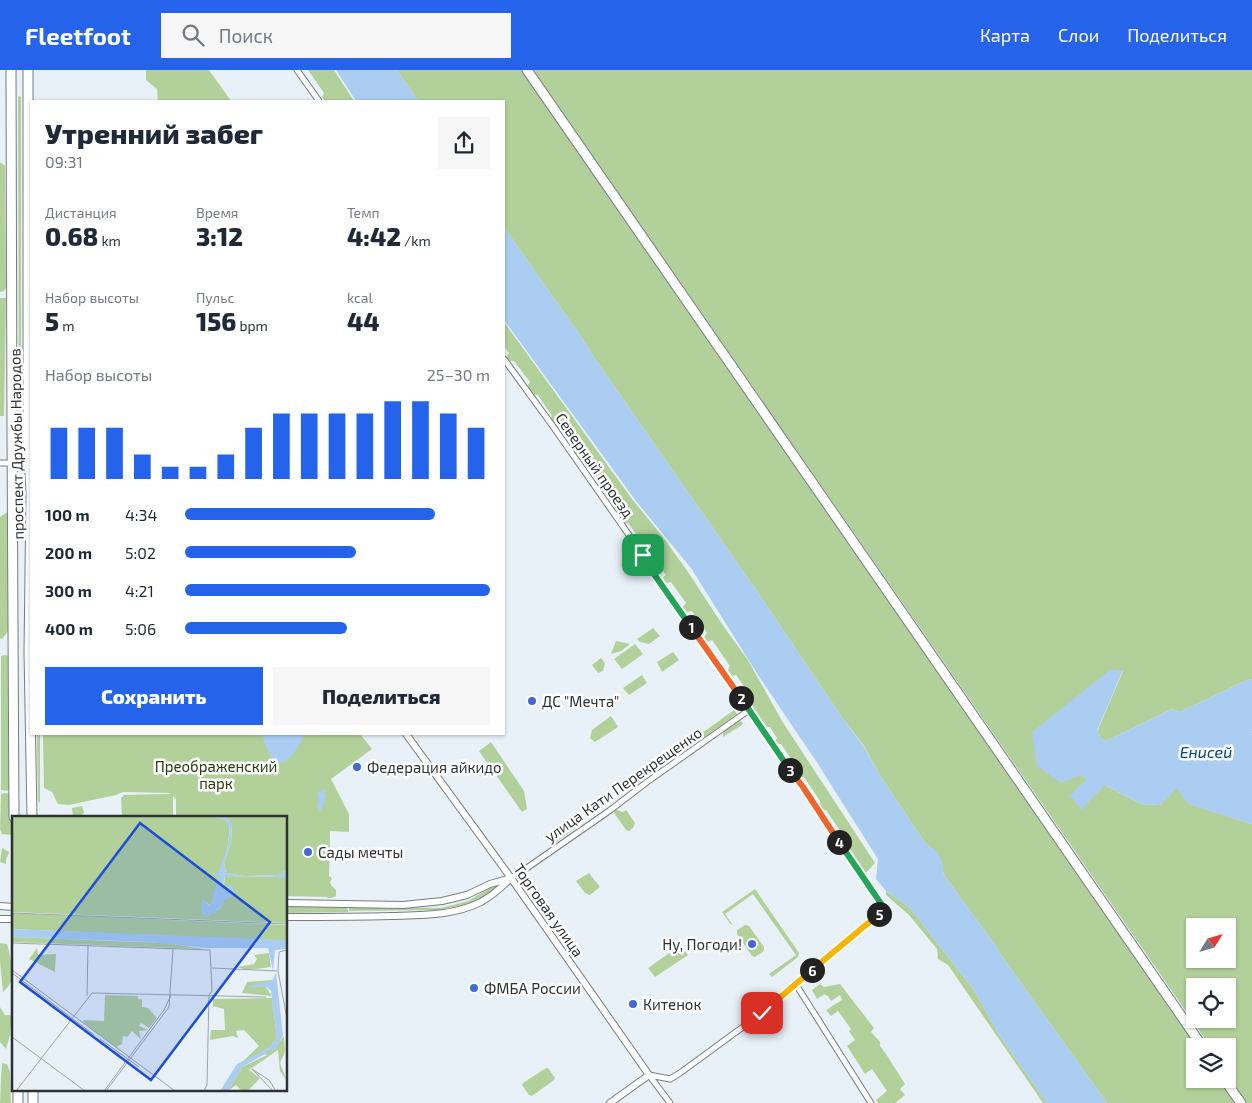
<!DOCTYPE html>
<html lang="ru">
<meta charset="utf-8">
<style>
:root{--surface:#fff;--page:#f6f6f7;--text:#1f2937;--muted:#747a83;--accent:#2563eb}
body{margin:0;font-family:"Exo 2",sans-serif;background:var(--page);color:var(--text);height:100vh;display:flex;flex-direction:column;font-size:19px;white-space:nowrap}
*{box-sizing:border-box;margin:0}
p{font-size:16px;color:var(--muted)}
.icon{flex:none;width:28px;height:28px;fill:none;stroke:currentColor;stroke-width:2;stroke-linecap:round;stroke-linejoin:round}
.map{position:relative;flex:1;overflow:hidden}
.sheet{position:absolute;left:30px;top:30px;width:475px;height:635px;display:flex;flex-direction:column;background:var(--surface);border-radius:0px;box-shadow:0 1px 4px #0004}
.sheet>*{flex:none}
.needle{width:32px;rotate:53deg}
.tools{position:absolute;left:1186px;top:848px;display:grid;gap:10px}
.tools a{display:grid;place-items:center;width:50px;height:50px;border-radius:0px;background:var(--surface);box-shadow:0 1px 4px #0004;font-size:25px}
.pin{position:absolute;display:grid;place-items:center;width:42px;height:42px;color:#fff;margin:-21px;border-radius:10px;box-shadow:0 2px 8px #0006}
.km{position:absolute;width:25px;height:25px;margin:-12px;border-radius:50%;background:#222;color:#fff;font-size:14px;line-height:25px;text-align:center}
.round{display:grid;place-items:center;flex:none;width:52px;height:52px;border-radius:0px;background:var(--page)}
.head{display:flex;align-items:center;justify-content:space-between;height:85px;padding:0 15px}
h1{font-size:28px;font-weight:800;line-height:38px}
.metrics{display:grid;grid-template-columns:repeat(3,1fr);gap:8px;height:85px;padding:5px 15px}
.metrics div{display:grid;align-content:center}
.metrics b{font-size:25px;font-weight:800}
.metrics small{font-size:14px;font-weight:400}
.metrics p{font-size:14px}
.chart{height:140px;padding:10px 15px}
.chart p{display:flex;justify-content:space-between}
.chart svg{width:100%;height:90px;margin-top:5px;stroke:var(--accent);stroke-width:6}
.cta{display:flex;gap:10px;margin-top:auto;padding:10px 15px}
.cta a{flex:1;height:58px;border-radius:0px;background:var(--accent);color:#fff;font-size:20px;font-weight:800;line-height:58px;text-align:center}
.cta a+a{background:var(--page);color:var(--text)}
ul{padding:0 15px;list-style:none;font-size:16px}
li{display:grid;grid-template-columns:80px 60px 1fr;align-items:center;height:38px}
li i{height:12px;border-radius:6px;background:var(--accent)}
header{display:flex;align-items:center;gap:30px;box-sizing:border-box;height:70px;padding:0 25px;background:var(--accent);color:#fff}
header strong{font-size:24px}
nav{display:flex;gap:28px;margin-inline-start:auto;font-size:18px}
.search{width:350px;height:45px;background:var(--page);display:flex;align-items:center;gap:12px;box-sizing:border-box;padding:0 18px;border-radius:0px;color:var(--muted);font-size:19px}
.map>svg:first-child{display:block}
.green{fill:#b2d19a;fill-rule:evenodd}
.water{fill:#abcdf2}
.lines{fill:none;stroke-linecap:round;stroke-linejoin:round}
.minor-casing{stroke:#757d83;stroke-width:7}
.tertiary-casing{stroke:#757d83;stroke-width:8}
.primary-casing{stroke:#757d83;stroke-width:11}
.minor{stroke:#fff;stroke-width:5}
.tertiary{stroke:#fff;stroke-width:6}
.primary{stroke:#fff;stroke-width:9}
.split-1-casing{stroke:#fff;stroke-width:10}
.split-2-casing{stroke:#fff;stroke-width:10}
.split-3-casing{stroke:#fff;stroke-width:10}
.split-4-casing{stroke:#fff;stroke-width:10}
.split-5-casing{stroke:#fff;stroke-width:10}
.split-6-casing{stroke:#fff;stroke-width:10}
.split-7-casing{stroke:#fff;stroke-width:10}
.split-1{stroke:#22a559;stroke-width:6}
.split-2{stroke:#f0652b;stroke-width:6}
.split-3{stroke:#22a559;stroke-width:6}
.split-4{stroke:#f0652b;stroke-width:6}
.split-5{stroke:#22a559;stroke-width:6}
.split-6{stroke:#f5b400;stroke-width:6}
.split-7{stroke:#f5b400;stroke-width:6}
.poi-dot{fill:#4466d9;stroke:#fff;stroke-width:2}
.labels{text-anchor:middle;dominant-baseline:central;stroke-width:5;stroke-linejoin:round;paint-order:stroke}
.street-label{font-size:15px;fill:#2e3134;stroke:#fff}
.poi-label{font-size:15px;fill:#2e3134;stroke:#fff;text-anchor:start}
.park-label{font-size:15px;fill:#253e0a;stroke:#fff}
.water-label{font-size:16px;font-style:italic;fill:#034379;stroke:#fff}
.inset-road{fill:none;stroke:#9ea4aa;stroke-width:1}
.view{fill:#1d4ed8;fill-opacity:0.15;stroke:#1d4ed8;stroke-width:2.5}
.inset-edge{fill:none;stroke:#2e3134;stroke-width:2.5}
</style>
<header>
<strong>Fleetfoot</strong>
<div class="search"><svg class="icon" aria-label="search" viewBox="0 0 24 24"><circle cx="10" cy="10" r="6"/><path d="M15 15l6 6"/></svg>Поиск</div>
<nav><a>Карта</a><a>Слои</a><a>Поделиться</a></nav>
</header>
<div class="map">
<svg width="1252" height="1033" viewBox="0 0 1252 1033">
<rect width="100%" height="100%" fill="#e8f1f8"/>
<!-- green -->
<path class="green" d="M 146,0 L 209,0 L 231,31 L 158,31 L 157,19 L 146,10 Z
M 308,0 L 334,0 L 354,31 L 325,31 L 322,27 L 324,23 Z
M 397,0 L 523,0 L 1196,976 L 1195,976 L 1195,1009 L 1219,1009 L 1235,1033 L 1107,1033 L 1001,885 L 996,876 L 944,805 L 943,801 L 943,795 L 933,779 L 925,773 L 881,707 L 864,676 L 841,646 L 754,517 L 591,283 L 584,271 L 504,157 L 504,31 L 418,31 Z
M 533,0 L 1252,0 L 1252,609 L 1247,610 L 1180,642 L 1172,639 L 1104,672 L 1097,662 L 1123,601 L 1110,600 L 1082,705 L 1087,709 L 1105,715 L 1141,734 L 1160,735 L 1177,717 L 1189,734 L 1252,754 L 1252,1033 L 1247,1033 L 1228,1003 L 1228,976 L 1210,976 ZM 1195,856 L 1228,856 L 1228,889 L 1195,889 ZM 1195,916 L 1228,916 L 1228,949 L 1195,949 Z
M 19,26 L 21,27 L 21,374 L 20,375 L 19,374 L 18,27 Z
M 0,92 L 5,96 L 6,218 L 4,221 L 0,222 Z
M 0,228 L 6,228 L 4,346 L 0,346 Z
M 504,252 L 632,429 L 663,467 L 688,502 L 724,557 L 748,590 L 782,651 L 875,793 L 865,804 L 840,767 L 841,762 L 826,740 L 821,740 L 818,736 L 820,731 L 804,707 L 799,707 L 798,705 L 799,700 L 781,674 L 776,674 L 775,672 L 777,668 L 770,657 L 765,657 L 744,627 L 746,619 L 736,605 L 732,606 L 728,600 L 730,596 L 712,570 L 707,572 L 704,567 L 707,563 L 692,541 L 687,542 L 683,537 L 686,533 L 671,512 L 666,513 L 663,508 L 666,505 L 650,484 L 646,485 L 642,480 L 645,476 L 628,453 L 624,454 L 620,447 L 622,443 L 605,420 L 601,421 L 597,416 L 599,412 L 582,387 L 577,389 L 573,382 L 575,378 L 562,360 L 558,361 L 550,349 L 552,346 L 538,325 L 534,325 L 527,317 L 530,312 L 514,291 L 509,291 L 506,287 L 509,283 L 504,276 Z
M 9,441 L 8,561 L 3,568 L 0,569 L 0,447 Z
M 653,558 L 660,566 L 649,574 L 640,572 L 637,569 Z
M 616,571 L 630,574 L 621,581 L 611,584 Z
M 635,574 L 643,584 L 622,599 L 614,589 Z
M 673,582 L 679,590 L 662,602 L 657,592 Z
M 5,585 L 10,586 L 11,721 L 1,720 L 1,586 Z
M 601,588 L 605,593 L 603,601 L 598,603 L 592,595 Z
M 642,605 L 647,613 L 629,625 L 623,618 Z
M 734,640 L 737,644 L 705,667 L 701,666 L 702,663 Z
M 611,646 L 618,657 L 595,672 L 590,668 L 592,660 Z
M 740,650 L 743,653 L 742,655 L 723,667 L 723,662 Z
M 37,664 L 40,664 L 40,733 L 38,731 Z
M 43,664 L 360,664 L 372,679 L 331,709 L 349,744 L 349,762 L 330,761 L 329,806 L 331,807 L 332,809 L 330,812 L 331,815 L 336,820 L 336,826 L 332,828 L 328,828 L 327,827 L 286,826 L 286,747 L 176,747 L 176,729 L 173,726 L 173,747 L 122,747 L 121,728 L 124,725 L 170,724 L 169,723 L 123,722 L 116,725 L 69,735 L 58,734 L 52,722 L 44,718 Z
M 491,672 L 524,721 L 527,739 L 522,742 L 479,681 Z
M 639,707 L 642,710 L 628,721 L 622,719 Z
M 5,723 L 11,724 L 13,727 L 12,765 L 2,764 L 0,759 L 1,724 Z
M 82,736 L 84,742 L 81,747 L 73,747 L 72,738 Z
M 614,739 L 623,742 L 626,740 L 635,753 L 633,758 L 629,761 L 626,760 L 614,743 Z
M 577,750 L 580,755 L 556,772 L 553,772 L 551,768 Z
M 2,778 L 9,782 L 6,790 L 6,794 L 0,792 Z
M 589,803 L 600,817 L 590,825 L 585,823 L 576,811 Z
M 500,814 L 497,819 L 469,834 L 439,840 L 349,841 L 349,836 L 441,838 L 468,831 L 495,815 Z
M 755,819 L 799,883 L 798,887 L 772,907 L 769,904 L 796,885 L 753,824 L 725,844 L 732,854 L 731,855 L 722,842 Z
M 886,821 L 909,837 L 974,920 L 998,963 L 1047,1033 L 1043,1033 L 948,895 L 938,889 L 937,879 L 909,845 L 886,825 Z
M 286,837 L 347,837 L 348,842 L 286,843 Z
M 745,855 L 747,855 L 749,856 L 764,877 L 764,880 L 763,882 L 755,887 L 752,886 L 737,864 L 737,860 Z
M 0,873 L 7,874 C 10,884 14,902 11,912 C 9,916 6,919 3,922 L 0,891 Z
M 681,875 L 688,885 L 655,907 L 648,898 Z
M 820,914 L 824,917 L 840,914 L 874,958 L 871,962 L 880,972 L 880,976 L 886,984 L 905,1014 L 900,1019 L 905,1025 L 895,1033 L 878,1033 L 876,1030 L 887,1021 L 872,999 L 865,1004 L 847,976 L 855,970 L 849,961 L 851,959 L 838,941 L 831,946 L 826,940 L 842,930 L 840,925 L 831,931 L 828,926 L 827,926 L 825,924 L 817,929 L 812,920 Z
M 0,937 L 5,945 L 12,945 L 10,965 L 6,979 L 0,972 Z
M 2,993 L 7,994 L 10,1002 L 11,1033 L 0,1033 L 1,1008 Z
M 546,998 L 548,998 L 555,1008 L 554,1010 L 532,1026 L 529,1025 L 522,1015 L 523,1013 Z"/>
<!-- water -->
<path class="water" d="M 336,0 L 397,0 L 418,31 L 356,31 Z
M 504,157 L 584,271 L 591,283 L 754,517 L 841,646 L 864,677 L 881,707 L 925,773 L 937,782 L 940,787 L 943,795 L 943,801 L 944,805 L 996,876 L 1001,885 L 1107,1033 L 1047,1033 L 998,963 L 974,920 L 909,837 L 886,821 L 876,809 L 878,789 L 816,691 L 758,605 L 691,498 L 636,431 L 504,250 Z
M 1110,600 L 1123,600 L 1097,661 L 1104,672 L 1172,639 L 1180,642 L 1247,610 L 1252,609 L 1252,661 L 1251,662 L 1252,663 L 1252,754 L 1188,734 L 1177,718 L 1160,735 L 1141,734 L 1105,715 L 1081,740 L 1070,725 L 1087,709 L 1082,705 L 1061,713 L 1037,696 L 1032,662 Z
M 262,664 L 305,664 C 302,671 293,686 286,691 C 273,700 264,672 262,664 Z
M 330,717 L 327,720 L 327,722 L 323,721 L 326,726 L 322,738 L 320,741 L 317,737 L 319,729 L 317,723 L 322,721 L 323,719 L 326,720 Z"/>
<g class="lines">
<!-- minor casing -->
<g class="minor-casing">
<path id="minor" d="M 297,0 L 319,31
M 504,289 L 552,355 L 643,485 L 649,497 L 704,576 L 793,704 L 803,717 L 816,738 L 882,835 C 883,841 879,844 875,848 L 795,913 L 762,943 L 680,1003 L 670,1009 L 649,1005
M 0,393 L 12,393
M 511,808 L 524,800 L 609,741 L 647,712 L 749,640
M 795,913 L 871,1033
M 649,1005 L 670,1033"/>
</g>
<!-- tertiary casing -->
<g class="tertiary-casing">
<path id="tertiary" d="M 12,393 L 31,392
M 406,664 L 511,808 L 649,1005 L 610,1033
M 286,833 L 403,835 L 442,831 L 467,825 L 490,814 L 511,808
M 0,836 L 14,837
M 286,847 C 321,847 356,847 391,846 C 421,845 453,846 481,832 C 493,825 502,817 511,808
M 0,849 L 14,849"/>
</g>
<!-- primary casing -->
<g class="primary-casing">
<path id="primary" d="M 11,0 L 12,364 L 14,747
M 28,0 L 28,364 L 31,423 L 29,582 L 32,747
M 527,0 L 1202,976
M 1224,1009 L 1241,1033
M 18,1019 L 18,1033
M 33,1019 L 33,1033"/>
</g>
<!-- minor -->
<use href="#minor" class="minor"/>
<!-- tertiary -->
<use href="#tertiary" class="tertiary"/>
<!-- primary -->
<use href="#primary" class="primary"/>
</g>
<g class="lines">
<!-- split-1 casing -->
<g class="split-1-casing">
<path id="split-1" d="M 643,485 L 649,497 L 691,557"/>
</g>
<!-- split-2 casing -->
<g class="split-2-casing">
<path id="split-2" d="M 691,557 L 741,628"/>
</g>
<!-- split-3 casing -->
<g class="split-3-casing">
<path id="split-3" d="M 741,628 L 790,700"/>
</g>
<!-- split-4 casing -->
<g class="split-4-casing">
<path id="split-4" d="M 790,700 L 803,717 L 839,772"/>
</g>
<!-- split-5 casing -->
<g class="split-5-casing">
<path id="split-5" d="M 839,772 L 882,835 L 882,838 L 879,844"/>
</g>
<!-- split-6 casing -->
<g class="split-6-casing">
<path id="split-6" d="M 812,900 L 879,844"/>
</g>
<!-- split-7 casing -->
<g class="split-7-casing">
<path id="split-7" d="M 762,943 L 812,900"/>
</g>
<!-- split-1 -->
<use href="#split-1" class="split-1"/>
<!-- split-2 -->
<use href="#split-2" class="split-2"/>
<!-- split-3 -->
<use href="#split-3" class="split-3"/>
<!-- split-4 -->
<use href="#split-4" class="split-4"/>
<!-- split-5 -->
<use href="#split-5" class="split-5"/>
<!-- split-6 -->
<use href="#split-6" class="split-6"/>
<!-- split-7 -->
<use href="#split-7" class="split-7"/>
</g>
<!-- markers -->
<g class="poi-dot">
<circle cx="532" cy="631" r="5"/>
<circle cx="357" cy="697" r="5"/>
<circle cx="308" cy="782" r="5"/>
<circle cx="752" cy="874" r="5"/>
<circle cx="474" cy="918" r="5"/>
<circle cx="633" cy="934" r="5"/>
</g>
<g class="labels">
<!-- street labels -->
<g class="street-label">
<text transform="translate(16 374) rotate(-91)">проспект Дружбы Народов</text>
<text transform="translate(595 395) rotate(55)">Северный проезд</text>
<text transform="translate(623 714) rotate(-35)">улица Кати Перекрещенко</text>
<text transform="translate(549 840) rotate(55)">Торговая улица</text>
</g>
<!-- poi labels -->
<g class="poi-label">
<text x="542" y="631">ДС "Мечта"</text>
<text x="367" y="697">Федерация айкидо</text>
<text x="318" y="782">Сады мечты</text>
<text x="742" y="874" text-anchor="end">Ну, Погоди!</text>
<text x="484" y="918">ФМБА России</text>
<text x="643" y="934">Китенок</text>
</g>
<!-- park labels -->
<g class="park-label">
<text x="216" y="696">Преображенский<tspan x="216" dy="17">парк</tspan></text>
</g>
<!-- water labels -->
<g class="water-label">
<text x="1206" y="681">Енисей</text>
</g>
</g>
<!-- overview -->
<g transform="translate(12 746)">
<rect width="275" height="275" fill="#e8f1f8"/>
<path d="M 0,0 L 198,0 L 212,3 L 218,10 L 216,29 L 199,90 L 190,83 L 201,96 L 210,91 L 213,60 L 275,61 L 275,107 L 0,96 ZM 213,0 L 275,0 L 275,54 L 267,59 L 233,60 L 214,57 L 212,46 L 219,27 L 220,8 ZM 0,97 L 275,109 L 275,125 L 0,113 ZM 0,121 L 154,127 L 192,133 L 0,126 ZM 25,132 L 26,139 L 44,138 L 43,156 L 17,143 ZM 257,137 L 259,151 L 235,154 L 225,151 L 242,148 L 245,143 L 242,139 ZM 262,158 L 260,165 L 237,171 L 253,170 L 260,180 L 230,177 L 235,166 L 260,164 ZM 93,179 L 126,180 L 126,183 L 130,183 L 130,191 L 136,192 L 145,202 L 137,212 L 129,207 L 127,210 L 136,214 L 127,215 L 129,223 L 120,215 L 115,221 L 111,220 L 110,228 L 104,231 L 72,207 L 71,204 L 92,205 ZM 260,182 L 265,222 L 257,232 L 229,247 L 247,230 L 232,214 L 224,215 L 226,222 L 221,220 L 198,224 L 199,214 L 213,214 L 212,193 L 201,190 L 201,183 ZM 272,220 L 273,236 L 268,247 L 275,265 L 268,255 L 266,234 L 237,254 L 248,262 L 236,275 L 230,275 L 224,269 L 216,275 L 230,251 L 255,239 L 255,235 L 262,233 Z" fill="#b2d19a"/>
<path d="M 198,0 L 213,0 L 220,8 L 219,27 L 212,46 L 214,57 L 233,60 L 267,59 L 275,54 L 275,61 L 213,60 L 211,70 L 221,71 L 223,79 L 211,85 L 210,91 L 204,94 L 205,99 L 201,96 L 195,101 L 190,98 L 190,82 L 198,90 L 207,60 L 201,58 L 207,55 L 216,29 L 218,12 L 212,3 ZM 0,113 L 272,124 L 275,125 L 275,133 L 263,134 L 261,155 L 256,132 L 194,132 L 137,126 L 0,121 ZM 264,157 L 271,220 L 268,225 L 263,234 L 255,235 L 255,241 L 253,238 L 230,251 L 216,275 L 208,275 L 225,248 L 257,232 L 265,222 L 259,175 L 253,170 L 240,172 L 236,170 L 260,165 Z" fill="#abcdf2"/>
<path class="inset-road" d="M 0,97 L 275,108M 0,127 L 198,134 L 200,175 L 197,179 L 195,269 L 192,275M 275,134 L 267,136 L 266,155 L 275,203M 200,152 L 265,155M 0,154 L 163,275M 0,157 L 82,219M 75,180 L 76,129M 0,221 L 73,275M 88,223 L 127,251M 4,275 L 80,177 L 254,181M 92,275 L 152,194 L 159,179M 94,275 L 157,191 L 161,133M 261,275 L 240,253 L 257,264 L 264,275"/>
<path class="view" d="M 128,7 L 258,106 L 139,264 L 8,166 Z"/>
<rect width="275" height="275" class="inset-edge"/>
</g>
</svg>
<div class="tools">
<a><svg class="needle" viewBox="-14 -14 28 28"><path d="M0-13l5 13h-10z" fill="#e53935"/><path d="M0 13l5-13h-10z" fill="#747a83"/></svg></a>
<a><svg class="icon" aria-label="locate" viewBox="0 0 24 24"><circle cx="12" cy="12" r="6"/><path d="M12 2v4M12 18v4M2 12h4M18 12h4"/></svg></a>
<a><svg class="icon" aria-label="layers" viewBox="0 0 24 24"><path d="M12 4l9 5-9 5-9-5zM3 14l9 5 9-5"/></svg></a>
</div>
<div class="pin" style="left:643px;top:485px;background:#1e9e55"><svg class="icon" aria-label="arrive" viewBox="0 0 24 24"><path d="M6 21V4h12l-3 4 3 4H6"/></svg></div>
<div class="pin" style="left:762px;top:943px;background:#d93025"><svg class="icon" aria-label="check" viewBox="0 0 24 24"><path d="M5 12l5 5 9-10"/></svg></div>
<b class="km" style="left:691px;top:557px">1</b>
<b class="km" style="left:741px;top:628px">2</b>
<b class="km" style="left:790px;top:700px">3</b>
<b class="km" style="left:839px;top:772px">4</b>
<b class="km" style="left:879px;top:844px">5</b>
<b class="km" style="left:812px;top:900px">6</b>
<section class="sheet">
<div class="head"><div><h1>Утренний забег</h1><p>09:31</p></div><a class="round"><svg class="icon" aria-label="share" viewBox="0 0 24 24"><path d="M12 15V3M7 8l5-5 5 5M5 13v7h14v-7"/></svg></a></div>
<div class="metrics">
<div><p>Дистанция</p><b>0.68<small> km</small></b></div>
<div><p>Время</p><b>3:12</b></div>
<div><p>Темп</p><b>4:42<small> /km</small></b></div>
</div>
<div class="metrics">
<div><p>Набор высоты</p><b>5<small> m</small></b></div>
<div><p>Пульс</p><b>156<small> bpm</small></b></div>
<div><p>kcal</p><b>44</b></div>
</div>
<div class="chart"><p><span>Набор высоты</span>25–30 m</p>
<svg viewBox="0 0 160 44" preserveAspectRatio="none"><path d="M5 44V19M15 44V19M25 44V19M35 44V32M45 44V38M55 44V38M65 44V32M75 44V19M85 44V12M95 44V12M105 44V12M115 44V12M125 44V6M135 44V6M145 44V12M155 44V19"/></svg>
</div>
<ul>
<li><b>100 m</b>4:34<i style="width:82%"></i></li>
<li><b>200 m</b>5:02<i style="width:56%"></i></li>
<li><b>300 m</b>4:21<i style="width:100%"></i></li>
<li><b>400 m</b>5:06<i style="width:53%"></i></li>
</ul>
<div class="cta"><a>Сохранить</a><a>Поделиться</a></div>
</section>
</div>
